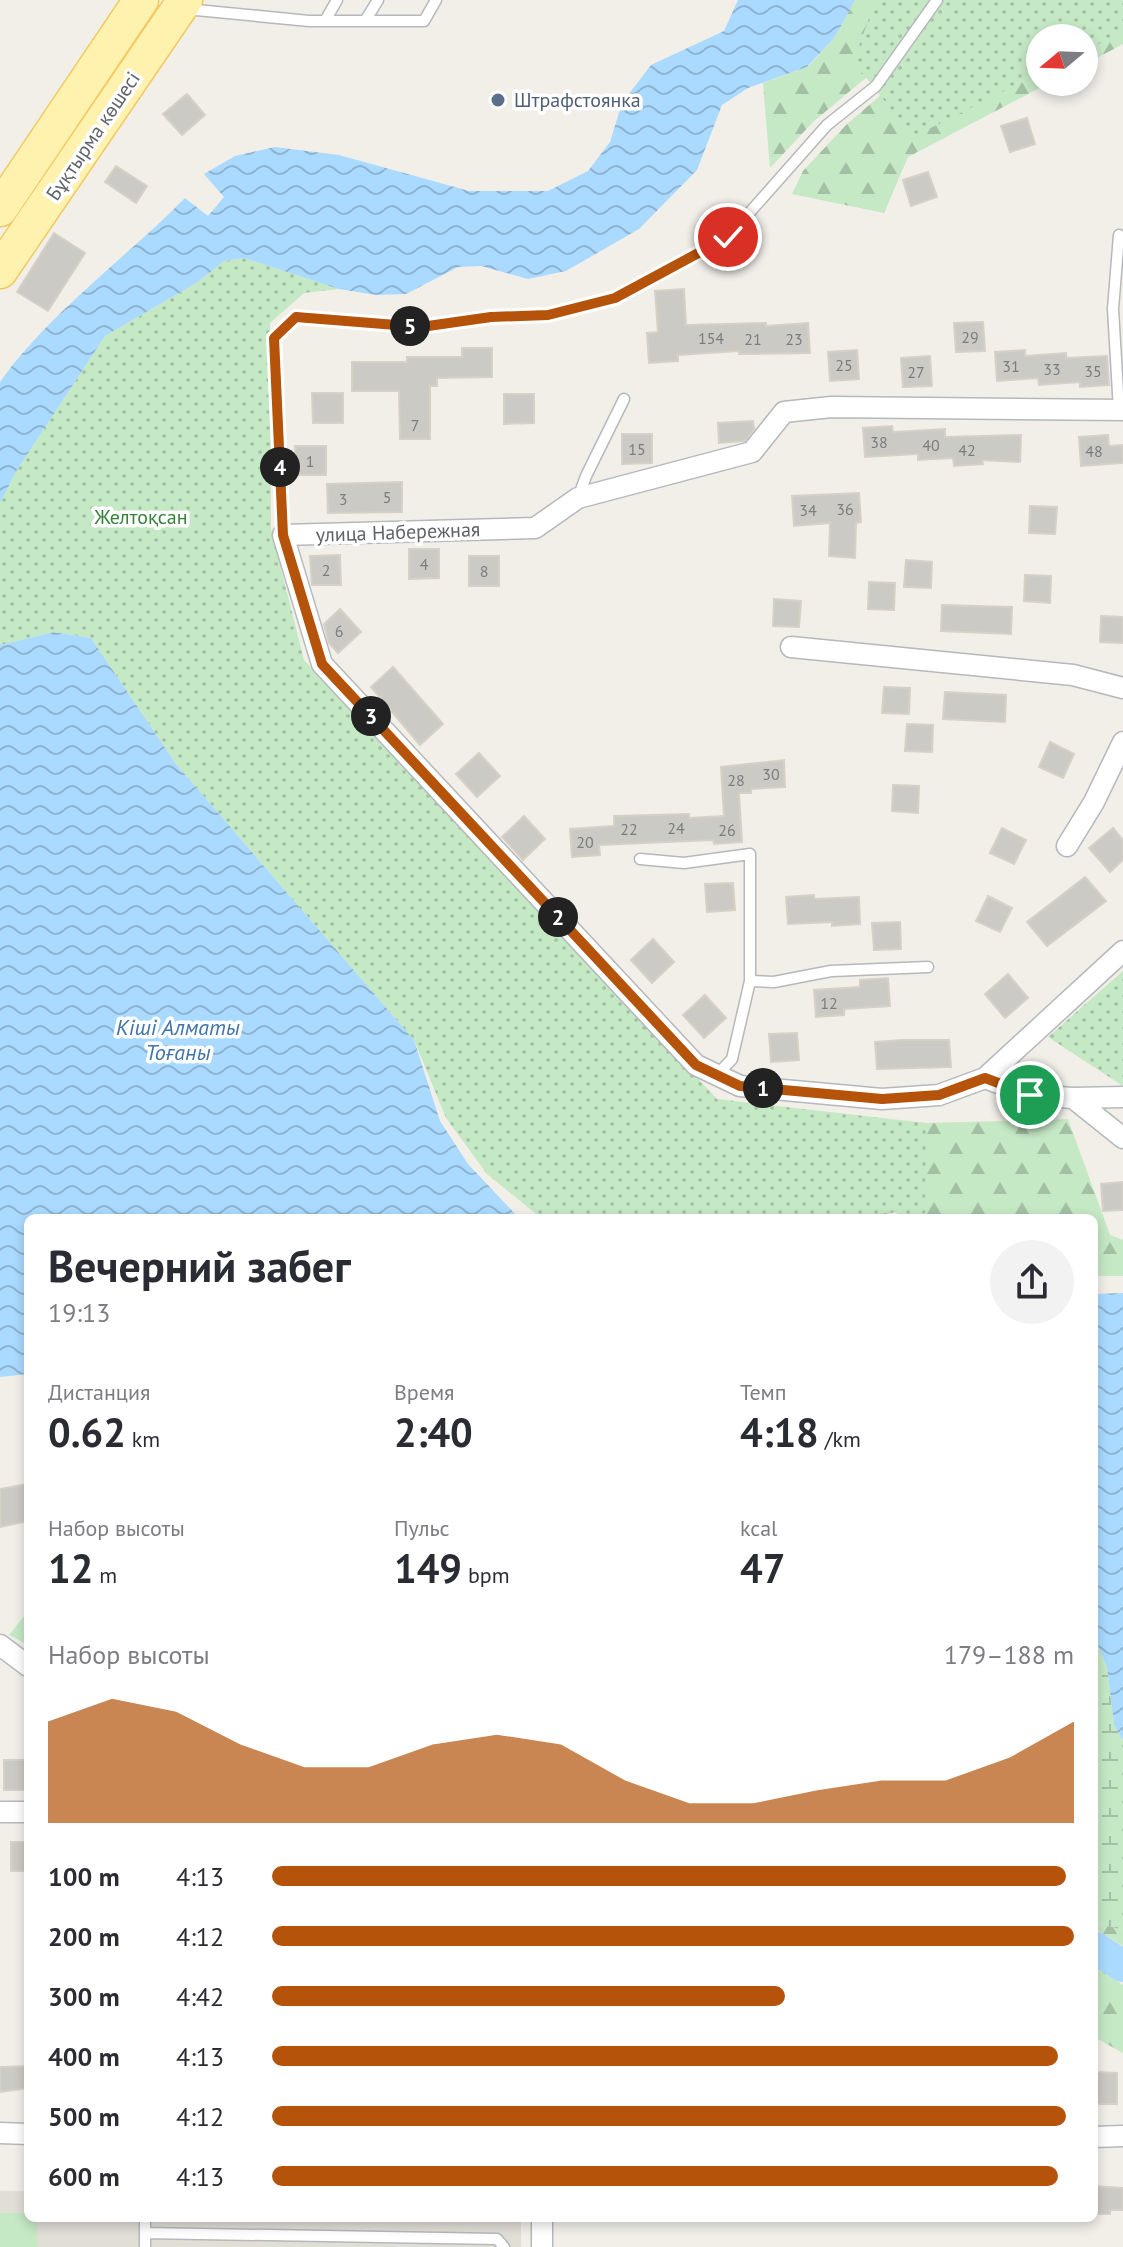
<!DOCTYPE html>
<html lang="ru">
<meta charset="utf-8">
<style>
:root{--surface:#fff;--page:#f2f2f3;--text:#2b2b33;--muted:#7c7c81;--accent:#b45309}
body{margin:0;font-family:"PT Sans",sans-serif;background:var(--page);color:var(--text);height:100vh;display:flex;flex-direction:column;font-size:30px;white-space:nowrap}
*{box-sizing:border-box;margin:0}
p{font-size:26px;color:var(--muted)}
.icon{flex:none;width:44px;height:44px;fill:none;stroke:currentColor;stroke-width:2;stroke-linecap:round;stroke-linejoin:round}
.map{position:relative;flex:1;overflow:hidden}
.drawer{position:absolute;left:24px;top:1214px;width:1074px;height:1008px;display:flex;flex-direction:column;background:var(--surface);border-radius:12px;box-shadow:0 4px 12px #0003}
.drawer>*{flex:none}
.needle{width:52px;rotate:251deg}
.tools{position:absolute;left:1026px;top:24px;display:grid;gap:16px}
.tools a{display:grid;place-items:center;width:72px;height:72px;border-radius:50%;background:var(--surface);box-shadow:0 4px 12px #0003;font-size:40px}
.pin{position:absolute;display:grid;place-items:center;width:68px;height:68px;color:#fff;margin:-34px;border:4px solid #fff;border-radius:50%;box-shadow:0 2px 8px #0007}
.km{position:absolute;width:40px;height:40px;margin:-20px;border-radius:50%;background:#222;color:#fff;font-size:22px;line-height:40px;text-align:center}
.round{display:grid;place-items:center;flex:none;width:84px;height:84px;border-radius:42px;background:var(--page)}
.headline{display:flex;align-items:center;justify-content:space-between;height:136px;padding:0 24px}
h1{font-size:44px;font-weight:700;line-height:60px}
.metrics{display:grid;grid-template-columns:repeat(3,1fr);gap:12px;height:136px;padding:8px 24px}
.metrics div{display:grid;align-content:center}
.metrics b{font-size:40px;font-weight:700}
.metrics small{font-size:22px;font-weight:400}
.metrics p{font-size:22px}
.chart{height:224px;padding:16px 24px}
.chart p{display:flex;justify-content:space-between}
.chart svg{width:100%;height:144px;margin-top:8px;fill:var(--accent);opacity:.7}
ul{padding:0 24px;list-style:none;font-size:26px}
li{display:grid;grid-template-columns:128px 96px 1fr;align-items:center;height:60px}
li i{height:20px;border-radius:10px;background:var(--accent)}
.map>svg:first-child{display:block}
.education{fill:#e1ded6}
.green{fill:#c5e8c5}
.forest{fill:url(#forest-firs)}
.wetland{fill:url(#wetland-marsh)}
.park{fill:url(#park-dots)}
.water{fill:url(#water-waves)}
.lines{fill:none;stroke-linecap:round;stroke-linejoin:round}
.river{stroke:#aadaff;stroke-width:32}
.building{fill:#cccac5;stroke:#d6d1c6;stroke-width:2}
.service-casing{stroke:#b5b8bc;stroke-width:13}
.minor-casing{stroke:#b5b8bc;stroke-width:23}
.primary-casing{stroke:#f2c960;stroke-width:37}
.service{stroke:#fff;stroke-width:10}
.minor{stroke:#fff;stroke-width:20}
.primary{stroke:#fff2af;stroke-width:34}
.route-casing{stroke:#fff;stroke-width:16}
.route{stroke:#b45309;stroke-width:10}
.service-dot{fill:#5c6f8a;stroke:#fff;stroke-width:3}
.labels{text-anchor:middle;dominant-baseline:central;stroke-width:7;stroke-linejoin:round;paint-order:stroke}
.number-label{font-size:16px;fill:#7a7d7f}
.service-label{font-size:20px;fill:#4e5e75;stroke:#fff;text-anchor:start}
.street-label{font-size:20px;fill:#5f6368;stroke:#fff}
.park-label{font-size:20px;fill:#348238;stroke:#fff}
.water-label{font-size:22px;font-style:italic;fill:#4174aa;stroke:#fff}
</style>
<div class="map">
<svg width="1123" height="2247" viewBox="0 0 1123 2247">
<defs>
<pattern id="forest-firs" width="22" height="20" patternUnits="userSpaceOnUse" patternTransform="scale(2)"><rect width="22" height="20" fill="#c5e8c5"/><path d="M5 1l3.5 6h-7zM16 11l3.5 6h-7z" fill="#a3c0a4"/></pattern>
<pattern id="wetland-marsh" width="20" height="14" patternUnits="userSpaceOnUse" patternTransform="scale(2)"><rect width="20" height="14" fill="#c5e8c5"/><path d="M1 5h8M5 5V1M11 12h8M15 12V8" fill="none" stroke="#a3c0a4"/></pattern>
<pattern id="park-dots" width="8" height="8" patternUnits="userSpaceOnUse" patternTransform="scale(2)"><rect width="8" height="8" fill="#c5e8c5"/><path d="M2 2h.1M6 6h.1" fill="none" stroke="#a3c0a4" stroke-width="1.8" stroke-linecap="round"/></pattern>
<pattern id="water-waves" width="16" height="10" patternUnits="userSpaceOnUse" patternTransform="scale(2)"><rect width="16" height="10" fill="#aadaff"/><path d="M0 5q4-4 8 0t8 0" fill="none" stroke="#8eb4d2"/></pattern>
</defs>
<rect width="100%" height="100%" fill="#f1efe8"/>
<!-- education -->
<path class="education" d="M 0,2191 L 28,2191 L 28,2218 L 521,2218 L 521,2247 L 0,2247 Z"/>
<!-- green -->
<path class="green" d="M 0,2213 L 28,2213 L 28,2218 L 37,2218 L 37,2247 L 0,2247 Z"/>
<!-- forest -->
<path class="forest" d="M 855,0 L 922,0 L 874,71 L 813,122 L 770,168 L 763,83 L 808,67 L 835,37 Z
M 1123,0 L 1123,44 L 1084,65 L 1084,38 L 1040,38 L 1040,82 L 1051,82 L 908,157 L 884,213 L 792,194 L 803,171 L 846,125 L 889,88 Z
M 1068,1119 L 1110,1235 L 1123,1240 L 1123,1276 L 1094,1276 L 1094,1218 L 907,1218 L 895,1212 L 867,1218 L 742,1218 L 926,1123 Z
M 28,1611 L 28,1645 L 9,1635 Z
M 1094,1922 L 1123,1930 L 1123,1946 L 1094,1928 Z
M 1094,1966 L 1123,1985 L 1123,2053 L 1094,2037 Z"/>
<!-- wetland -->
<path class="wetland" d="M 1094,1636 L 1107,1667 L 1114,1725 L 1123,1740 L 1123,1930 L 1094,1922 Z"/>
<!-- park -->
<path class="park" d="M 876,0 L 1123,0 L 1123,32 L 1084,51 L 1084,38 L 1040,38 L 1040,73 L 913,137 L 853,61 Z
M 244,258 L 339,289 L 304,293 L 270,323 L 271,529 L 304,660 L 717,1099 L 926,1123 L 925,1218 L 907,1218 L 895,1212 L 842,1218 L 541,1218 L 487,1174 L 446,1118 L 414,1040 L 176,764 L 91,638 L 54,632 L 0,645 L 0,503 L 17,470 L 105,336 L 198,282 L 224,261 Z
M 1123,971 L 1123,1086 L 1048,1037 Z"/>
<!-- water -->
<path class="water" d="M 738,0 L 855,0 L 835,37 L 807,67 L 748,88 L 722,105 L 697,170 L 639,229 L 566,271 L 528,279 L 481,266 L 458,267 L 406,294 L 376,295 L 339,289 L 244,258 L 224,261 L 198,282 L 105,336 L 17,470 L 0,503 L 0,382 C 49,313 126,258 185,198 L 208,216 L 224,197 L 204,174 L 235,156 L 275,147 L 339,155 L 469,191 L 548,191 L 588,171 L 610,142 L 622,103 L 651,65 L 724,31 Z
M 54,632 L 91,638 L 176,764 L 414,1040 L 440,1121 L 468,1164 L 519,1218 L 28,1218 L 28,1374 L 0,1377 L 0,645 Z
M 1123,1293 L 1123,1740 L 1114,1725 L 1107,1667 L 1094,1636 L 1094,1294 Z"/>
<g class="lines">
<!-- river -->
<path class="river" d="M 1094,1947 L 1123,1966"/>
</g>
<!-- building -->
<path class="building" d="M 187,94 L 205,115 L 182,135 L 163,114 Z
M 1027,118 L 1035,144 L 1010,152 L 1001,126 Z
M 116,166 L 147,186 L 136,203 L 105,182 Z
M 928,172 L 937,197 L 911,206 L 903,180 Z
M 54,233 L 85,253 L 48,311 L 17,292 Z
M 684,289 L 686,325 L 766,323 L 766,326 L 808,323 L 810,353 L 739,354 L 739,351 L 678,355 L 678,361 L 649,363 L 647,333 L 658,332 L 655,291 Z
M 983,322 L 985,351 L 956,352 L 954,323 Z
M 462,348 L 492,348 L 492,377 L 437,378 L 437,386 L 430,386 L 430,439 L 400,439 L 399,391 L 352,391 L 352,362 L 407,362 L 407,357 L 462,357 Z
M 857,350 L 859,379 L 830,381 L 828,352 Z
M 1025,350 L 1025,356 L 1066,353 L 1066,358 L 1107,356 L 1109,385 L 1080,387 L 1080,382 L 1039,385 L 1038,378 L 997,381 L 995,352 Z
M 930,356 L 932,386 L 903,387 L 901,358 Z
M 312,393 L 343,393 L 343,423 L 313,423 Z
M 504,394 L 534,394 L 534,423 L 504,424 Z
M 753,421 L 754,429 L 745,441 L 719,443 L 718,423 Z
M 892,426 L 893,432 L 945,429 L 945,437 L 1021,435 L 1020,462 L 982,460 L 983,464 L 954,466 L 953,458 L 918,460 L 918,454 L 865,457 L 863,428 Z
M 622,434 L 652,434 L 652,463 L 622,464 Z
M 1108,435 L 1109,446 L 1123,445 L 1123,463 L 1081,466 L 1079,437 Z
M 295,446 L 326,446 L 326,475 L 296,475 Z
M 402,482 L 402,512 L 328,513 L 327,484 Z
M 859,493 L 861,522 L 856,523 L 855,558 L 829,556 L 830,523 L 794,526 L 792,496 Z
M 1030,506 L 1057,507 L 1055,534 L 1029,533 Z
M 409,549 L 439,549 L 439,578 L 409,579 Z
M 340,555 L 341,585 L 312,585 L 310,556 Z
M 469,556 L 499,556 L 499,586 L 469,586 Z
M 906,560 L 932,562 L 931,588 L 904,587 Z
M 1025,575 L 1051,576 L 1050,603 L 1024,601 Z
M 869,582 L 895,583 L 894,610 L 868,609 Z
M 774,599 L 801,601 L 799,627 L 773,626 Z
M 942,605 L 1012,607 L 1011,634 L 941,631 Z
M 340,609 L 361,632 L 338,653 L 329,643 L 324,624 Z
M 1101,616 L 1123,617 L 1123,643 L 1100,642 Z
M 393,667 L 443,724 L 420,745 L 371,687 Z
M 884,687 L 910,688 L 909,714 L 882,713 Z
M 945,692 L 1006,695 L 1005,722 L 943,719 Z
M 907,724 L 933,725 L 932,752 L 905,751 Z
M 1050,742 L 1074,754 L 1063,778 L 1039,767 Z
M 479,753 L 500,776 L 477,797 L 456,774 Z
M 784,760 L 785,787 L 751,789 L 751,793 L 739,793 L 742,842 L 714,844 L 713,840 L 599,845 L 600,855 L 572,857 L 570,829 L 614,826 L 614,816 L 689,814 L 689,818 L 724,816 L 721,767 Z
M 893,785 L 919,786 L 918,813 L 892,811 Z
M 524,816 L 545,839 L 523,860 L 502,837 Z
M 1002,828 L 1026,840 L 1014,864 L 990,853 Z
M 1113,828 L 1123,840 L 1123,860 L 1110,872 L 1089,848 Z
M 1085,877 L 1106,901 L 1047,946 L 1027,922 Z
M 733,883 L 735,910 L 707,912 L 705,884 Z
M 814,895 L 814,899 L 859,897 L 860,924 L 832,926 L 832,922 L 788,924 L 786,897 Z
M 988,896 L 1012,908 L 1000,932 L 976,921 Z
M 900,922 L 901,949 L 874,950 L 872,923 Z
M 653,939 L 674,962 L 652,983 L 631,960 Z
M 1008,974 L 1028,998 L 1005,1018 L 985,994 Z
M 888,978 L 890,1006 L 844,1009 L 844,1015 L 816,1017 L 814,990 L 860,987 L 860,980 Z
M 705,995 L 726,1018 L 704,1038 L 683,1015 Z
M 797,1033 L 799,1060 L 771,1062 L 769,1034 Z
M 903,1040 L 949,1040 L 951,1067 L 877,1069 L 875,1042 Z
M 1123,1182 L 1123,1210 L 1103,1211 L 1101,1184 Z
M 28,1484 L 28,1521 L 0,1527 L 0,1489 Z
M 4,1760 L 28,1760 L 28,1790 L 4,1790 Z
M 11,1842 L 28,1842 L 28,1871 L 11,1871 Z
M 28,2066 L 28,2088 L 0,2092 L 0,2067 Z
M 1096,2072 L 1117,2073 L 1117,2104 L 1095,2104 Z
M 1094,2186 L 1123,2188 L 1123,2210 L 1110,2210 L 1110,2214 L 1094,2214 Z"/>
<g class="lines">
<!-- service casing -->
<g class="service-casing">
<path id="service" d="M 186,9 L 309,21 L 424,21 L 436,0
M 325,21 L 337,0
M 365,21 L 378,0
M 1119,410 L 1113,309 L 1119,235
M 578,498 L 586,476 L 624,399
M 283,535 L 274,338 L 296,317 L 421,327 L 491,317 L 548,315 L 615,298 L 728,237 L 827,125 L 876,86 L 937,0
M 640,859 L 684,863 L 750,854 L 750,981 L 732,1059 L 716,1076
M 750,981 L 774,982 L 831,971 L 928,967
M 145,2218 L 145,2247
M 145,2233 L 497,2239 L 504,2247"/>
</g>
<!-- minor casing -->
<g class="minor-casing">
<path id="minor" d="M 1123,410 L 831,407 L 784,412 L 752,452 L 578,498 L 535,528 L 283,535 L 322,664 L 696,1065 L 740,1086 L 882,1099 L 939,1095 L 985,1078 L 1123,951
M 791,647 L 1073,675 L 1123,688
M 1067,846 L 1094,802 L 1123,742
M 985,1078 L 1030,1095 L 1073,1098 L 1123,1138
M 1073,1098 L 1123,1097
M 0,1645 L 28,1666
M 0,1812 L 28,1812
M 0,2133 L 28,2134
M 1094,2137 L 1123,2136
M 542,2218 L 542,2247"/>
</g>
<!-- primary casing -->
<g class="primary-casing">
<path id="primary" d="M 0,209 L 141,0
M 0,271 L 185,0"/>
</g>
<!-- service -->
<use href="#service" class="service"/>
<!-- minor -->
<use href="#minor" class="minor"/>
<!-- primary -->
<use href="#primary" class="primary"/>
</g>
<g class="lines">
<!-- route casing -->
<g class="route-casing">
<path id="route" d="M 728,237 L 615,298 L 548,315 L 491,317 L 421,327 L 296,317 L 274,338 L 283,535 L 322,664 L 696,1065 L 740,1086 L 882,1099 L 939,1095 L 985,1078 L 1030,1095"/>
</g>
<!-- route -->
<use href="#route" class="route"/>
</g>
<!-- markers -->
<circle class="service-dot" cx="498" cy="100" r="8"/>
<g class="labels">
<!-- number labels -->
<g class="number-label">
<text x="970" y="337">29</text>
<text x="711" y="338">154</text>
<text x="753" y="339">21</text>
<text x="794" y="339">23</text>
<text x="844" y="365">25</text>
<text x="1011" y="366">31</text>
<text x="1052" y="369">33</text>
<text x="1093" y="371">35</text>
<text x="916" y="372">27</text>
<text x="415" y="425">7</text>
<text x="879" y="442">38</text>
<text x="931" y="445">40</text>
<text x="637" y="449">15</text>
<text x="967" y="450">42</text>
<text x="1094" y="451">48</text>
<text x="310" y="461">1</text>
<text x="387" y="497">5</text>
<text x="343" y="499">3</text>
<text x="845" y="509">36</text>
<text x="808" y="510">34</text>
<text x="424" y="564">4</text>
<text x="326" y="570">2</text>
<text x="484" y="571">8</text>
<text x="339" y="631">6</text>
<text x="771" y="774">30</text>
<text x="736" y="780">28</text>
<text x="676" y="828">24</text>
<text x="629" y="829">22</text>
<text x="727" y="830">26</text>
<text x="585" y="842">20</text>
<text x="829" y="1003">12</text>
</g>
<!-- service labels -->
<g class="service-label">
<text x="514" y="100">Штрафстоянка</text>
</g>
<!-- street labels -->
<g class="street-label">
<text transform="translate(93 136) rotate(-56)">Бұқтырма көшесі</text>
<text transform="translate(398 532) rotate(-2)">улица Набережная</text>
</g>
<!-- park labels -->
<g class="park-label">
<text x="141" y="517">Желтоқсан</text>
</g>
<!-- water labels -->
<g class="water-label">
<text x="178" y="1027">Кіші Алматы<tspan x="178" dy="25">Тоғаны</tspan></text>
</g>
</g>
</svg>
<div class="tools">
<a><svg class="needle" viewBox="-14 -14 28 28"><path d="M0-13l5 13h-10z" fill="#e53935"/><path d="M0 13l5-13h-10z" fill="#7c7c81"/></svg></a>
</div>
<div class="pin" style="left:1030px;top:1095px;background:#1e9e55"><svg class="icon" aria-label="arrive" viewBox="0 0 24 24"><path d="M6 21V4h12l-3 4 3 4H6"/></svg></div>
<div class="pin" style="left:728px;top:237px;background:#d93025"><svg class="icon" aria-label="check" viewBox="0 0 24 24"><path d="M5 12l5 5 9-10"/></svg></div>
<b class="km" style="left:763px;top:1088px">1</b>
<b class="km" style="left:558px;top:917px">2</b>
<b class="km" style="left:371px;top:716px">3</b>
<b class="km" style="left:280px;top:467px">4</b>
<b class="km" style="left:410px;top:326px">5</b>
<section class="drawer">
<div class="headline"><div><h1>Вечерний забег</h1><p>19:13</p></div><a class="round"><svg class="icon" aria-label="share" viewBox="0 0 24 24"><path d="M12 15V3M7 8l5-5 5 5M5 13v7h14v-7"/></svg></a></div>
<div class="metrics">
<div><p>Дистанция</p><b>0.62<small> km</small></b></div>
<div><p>Время</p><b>2:40</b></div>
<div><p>Темп</p><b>4:18<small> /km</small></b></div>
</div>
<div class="metrics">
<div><p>Набор высоты</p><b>12<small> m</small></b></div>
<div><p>Пульс</p><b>149<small> bpm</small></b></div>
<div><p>kcal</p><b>47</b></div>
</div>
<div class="chart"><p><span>Набор высоты</span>179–188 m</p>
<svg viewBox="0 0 160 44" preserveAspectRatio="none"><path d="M0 44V13L10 6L20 10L30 20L40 27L50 27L60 20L70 17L80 20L90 31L100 38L110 38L120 34L130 31L140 31L150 24L160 13V44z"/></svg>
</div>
<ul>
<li><b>100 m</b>4:13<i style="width:99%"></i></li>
<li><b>200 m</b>4:12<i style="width:100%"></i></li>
<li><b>300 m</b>4:42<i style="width:64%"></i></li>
<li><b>400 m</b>4:13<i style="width:98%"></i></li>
<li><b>500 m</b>4:12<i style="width:99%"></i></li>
<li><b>600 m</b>4:13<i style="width:98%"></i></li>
</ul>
</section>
</div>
